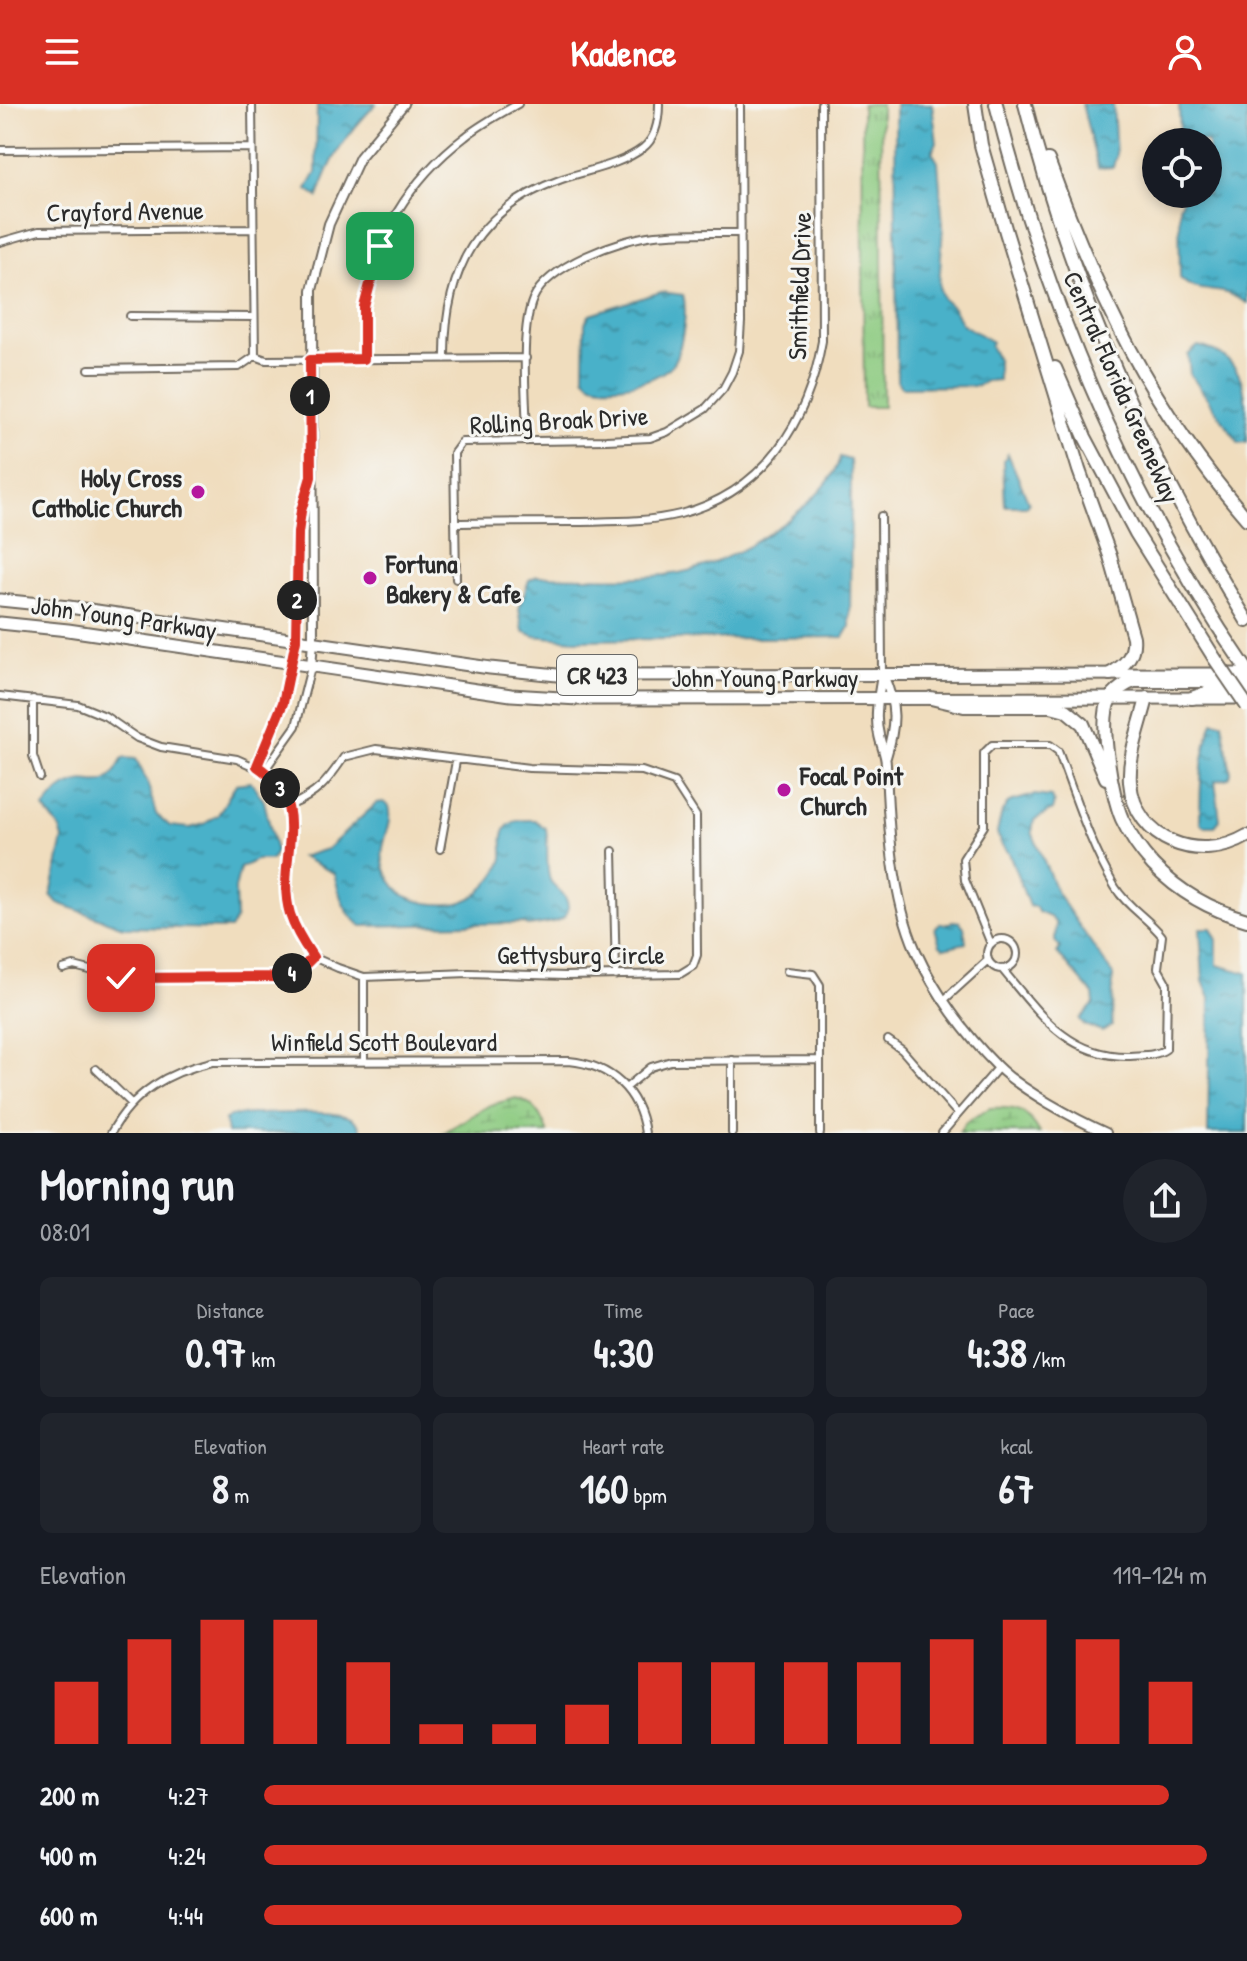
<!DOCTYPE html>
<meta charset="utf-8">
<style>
:root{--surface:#171b24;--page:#20242c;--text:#f1f3f6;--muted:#9ea1a6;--accent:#d93025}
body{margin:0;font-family:"Patrick Hand",sans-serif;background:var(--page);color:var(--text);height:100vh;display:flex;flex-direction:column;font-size:30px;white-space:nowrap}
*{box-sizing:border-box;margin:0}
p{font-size:26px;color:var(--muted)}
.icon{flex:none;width:44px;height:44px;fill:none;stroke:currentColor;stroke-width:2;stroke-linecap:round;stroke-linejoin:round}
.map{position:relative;height:1029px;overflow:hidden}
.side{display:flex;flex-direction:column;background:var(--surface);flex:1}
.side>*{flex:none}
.buttons{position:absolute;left:1142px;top:24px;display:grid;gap:16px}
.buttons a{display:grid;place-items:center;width:80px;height:80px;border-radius:50%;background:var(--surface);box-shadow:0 4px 12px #0003;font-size:40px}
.pin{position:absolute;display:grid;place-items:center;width:68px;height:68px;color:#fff;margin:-34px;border-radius:16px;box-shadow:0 4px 12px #0006}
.km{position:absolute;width:40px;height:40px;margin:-20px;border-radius:50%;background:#222;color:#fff;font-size:22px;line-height:40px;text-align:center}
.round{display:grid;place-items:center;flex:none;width:84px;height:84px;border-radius:42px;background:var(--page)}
.head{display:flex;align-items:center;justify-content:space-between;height:136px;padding:0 40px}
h1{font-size:44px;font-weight:800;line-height:60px}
.stats{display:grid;grid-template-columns:repeat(3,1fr);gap:12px;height:136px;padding:8px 40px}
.stats div{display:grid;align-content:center;border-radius:12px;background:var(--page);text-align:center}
.stats b{font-size:40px;font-weight:800}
.stats small{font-size:22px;font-weight:400}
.stats p{font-size:22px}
.chart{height:224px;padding:16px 40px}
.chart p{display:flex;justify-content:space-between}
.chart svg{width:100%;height:144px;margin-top:8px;stroke:var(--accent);stroke-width:6}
ul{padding:0 40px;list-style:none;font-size:26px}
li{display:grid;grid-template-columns:128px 96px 1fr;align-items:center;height:60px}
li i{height:20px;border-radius:10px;background:var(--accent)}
header{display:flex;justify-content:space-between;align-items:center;height:104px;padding:0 40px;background:var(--accent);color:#fff;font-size:36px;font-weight:800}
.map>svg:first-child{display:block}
.grass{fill:url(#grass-tufts);stroke:#5c7a56;stroke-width:2}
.wetland{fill:url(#wetland-marsh);stroke:#5c7a56;stroke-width:2}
.water{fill:url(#water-ripples);stroke:#3a6e7a;stroke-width:2}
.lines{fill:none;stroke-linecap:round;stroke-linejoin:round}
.minor-casing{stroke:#70695e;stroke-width:10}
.tertiary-casing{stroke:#70695e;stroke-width:12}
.trunk-casing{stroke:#70695e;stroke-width:15}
.motorway-casing{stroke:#70695e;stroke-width:16}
.minor{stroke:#fff;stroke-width:6}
.tertiary{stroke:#fff;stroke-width:8}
.trunk{stroke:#fff;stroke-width:11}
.motorway{stroke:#fff;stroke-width:12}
.motorway-bridge-casing{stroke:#70695e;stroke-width:16;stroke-linecap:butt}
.motorway-bridge{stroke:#fff;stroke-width:12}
.route-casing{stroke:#fff;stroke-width:16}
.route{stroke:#d93025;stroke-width:10}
.poi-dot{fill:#b5179e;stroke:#f6f6f2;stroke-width:3}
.labels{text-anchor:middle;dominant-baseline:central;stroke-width:6;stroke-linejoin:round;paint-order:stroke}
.shield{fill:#f6f6f2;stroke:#686867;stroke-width:2}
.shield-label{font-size:24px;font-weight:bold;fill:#2b2b2b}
.street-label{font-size:26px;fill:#2b2b2b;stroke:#f6f6f2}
.poi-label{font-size:26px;font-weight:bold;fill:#2b2b2b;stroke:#f6f6f2;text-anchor:start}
</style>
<header><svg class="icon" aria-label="menu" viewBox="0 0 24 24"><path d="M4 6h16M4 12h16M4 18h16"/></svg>Kadence<svg class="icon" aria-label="person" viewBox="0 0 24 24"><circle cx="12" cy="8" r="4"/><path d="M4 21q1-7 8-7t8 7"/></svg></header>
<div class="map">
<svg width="1247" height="1029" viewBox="0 0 1247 1029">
<defs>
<pattern id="grass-tufts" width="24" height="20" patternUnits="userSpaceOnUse" patternTransform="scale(2)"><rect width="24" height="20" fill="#8cca80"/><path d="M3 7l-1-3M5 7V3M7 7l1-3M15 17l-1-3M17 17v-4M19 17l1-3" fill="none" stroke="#73a469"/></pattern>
<pattern id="wetland-marsh" width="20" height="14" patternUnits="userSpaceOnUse" patternTransform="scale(2)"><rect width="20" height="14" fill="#8cca80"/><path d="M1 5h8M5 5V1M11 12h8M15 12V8" fill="none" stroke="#73a469"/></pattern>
<pattern id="water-ripples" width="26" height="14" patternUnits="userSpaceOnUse" patternTransform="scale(2)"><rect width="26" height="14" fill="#4ab1c9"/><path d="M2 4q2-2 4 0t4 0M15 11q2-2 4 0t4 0" fill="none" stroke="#3e90a3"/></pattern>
</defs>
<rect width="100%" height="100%" fill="#f6f6f2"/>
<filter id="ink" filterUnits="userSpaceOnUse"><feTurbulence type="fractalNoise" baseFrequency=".0125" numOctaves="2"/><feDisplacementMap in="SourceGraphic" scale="16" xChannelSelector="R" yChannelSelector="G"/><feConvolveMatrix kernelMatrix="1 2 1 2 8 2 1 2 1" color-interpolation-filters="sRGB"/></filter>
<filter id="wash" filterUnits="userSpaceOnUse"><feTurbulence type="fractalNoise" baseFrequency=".006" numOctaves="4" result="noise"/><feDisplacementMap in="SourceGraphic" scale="32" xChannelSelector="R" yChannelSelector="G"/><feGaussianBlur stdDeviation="1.8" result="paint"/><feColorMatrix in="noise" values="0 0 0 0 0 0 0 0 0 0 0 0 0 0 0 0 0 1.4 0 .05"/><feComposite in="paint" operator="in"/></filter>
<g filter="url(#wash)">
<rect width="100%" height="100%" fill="#f0ddbe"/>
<!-- grass -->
<path class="grass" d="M 862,0 L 881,0 L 883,303 L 864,303 Z"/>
<!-- wetland -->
<path class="wetland" d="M 516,994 C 536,999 541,1012 548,1029 L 443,1029 L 490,1001 Z
M 990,1004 C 1018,1003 1026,1005 1040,1029 L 959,1029 L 966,1018 Z"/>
<!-- water -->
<path class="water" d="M 317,0 L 376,0 C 347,30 330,54 318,93 L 307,85 L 316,69 Z
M 895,0 L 932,0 L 937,38 L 932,48 L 938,58 L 943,122 L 939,183 L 943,195 L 953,204 L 962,220 L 992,238 L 990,242 L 998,257 L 998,276 L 986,277 L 977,282 L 901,283 L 897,277 Z
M 1082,0 L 1113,0 L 1116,52 L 1113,63 L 1098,64 Z
M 1179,0 L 1247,0 L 1247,199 C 1239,195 1231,190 1223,188 C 1207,185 1192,187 1180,174 L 1179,103 L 1185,90 L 1208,90 L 1208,38 L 1185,38 L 1180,32 Z
M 661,188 L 683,191 C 688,208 682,251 669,264 C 651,279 612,287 590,279 L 584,272 L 585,219 L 590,210 Z
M 1198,242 C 1247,252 1247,289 1247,338 L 1239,339 L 1190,270 L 1188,251 Z
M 1008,350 L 1029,399 L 1026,402 L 1005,402 L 1003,357 Z
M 840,353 L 850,356 L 851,379 L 850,523 L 844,533 L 575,536 L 534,532 L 523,527 L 519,505 L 529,476 L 537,472 C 584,472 647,478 692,466 C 731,455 769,432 800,406 C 817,392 835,374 840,353 Z
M 1213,618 L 1222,618 L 1231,669 L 1229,674 L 1215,677 L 1220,716 L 1215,722 L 1203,722 L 1200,718 C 1201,680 1199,654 1213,618 Z
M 123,654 L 136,655 L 147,677 L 156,710 L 170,722 L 190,724 L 204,720 L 218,711 L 236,680 L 251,678 L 264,697 L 276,748 L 271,756 L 256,756 L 240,764 L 235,785 L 236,815 L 230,825 L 123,823 L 58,799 L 51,791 L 63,735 L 60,725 L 44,704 C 50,696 58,687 67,682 C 95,667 101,697 123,654 Z
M 1034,691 L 1051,693 L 1054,699 L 1052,706 L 1034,716 L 1032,728 L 1057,789 L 1113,871 L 1112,922 L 1102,927 L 1084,921 L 1080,915 L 1094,900 L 1093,890 L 1057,849 L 1060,844 L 1055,837 L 1056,819 L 1050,813 L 1038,808 L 1036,803 L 1029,802 L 1009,749 L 1001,740 L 997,729 L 1002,708 L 1009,698 Z
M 383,698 L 389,702 C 395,722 377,740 384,762 C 391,785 404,795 427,799 C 457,803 473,799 492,775 C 497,769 501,762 503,754 C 504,744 500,732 506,724 C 513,715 524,716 535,716 L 546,725 C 549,739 545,764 550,776 C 554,784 563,787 566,795 C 577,821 541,819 527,822 L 524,819 L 362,822 C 342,808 340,792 334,769 L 301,753 L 327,745 L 377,699 Z
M 954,817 L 960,818 L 964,823 L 966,839 L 944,844 L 940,841 L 935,824 L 941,819 L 944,821 Z
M 1200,824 L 1211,824 L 1217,836 L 1217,861 L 1247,869 L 1247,1029 L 1208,1029 L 1210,894 L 1203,877 Z
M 251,1010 C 273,1010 332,1005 351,1014 C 357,1017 360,1023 362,1029 L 227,1029 L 225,1016 L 230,1012 Z"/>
</g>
<g filter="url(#ink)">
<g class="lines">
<!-- minor casing -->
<g class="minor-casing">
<path id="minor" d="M 252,0 L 255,252
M 0,46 L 252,44
M 0,138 L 39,127 L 253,125
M 130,212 L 253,213
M 255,252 L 266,256 L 526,254
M 364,255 C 364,238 363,221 364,205 C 370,137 412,73 465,33 C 481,20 500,10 518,0
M 445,255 C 444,166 477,105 562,75 C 588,66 621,61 643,44 C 656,34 659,16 659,0
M 89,265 L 239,263 L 255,252
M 527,336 C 527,300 519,228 533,195 C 548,161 620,135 655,131 C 683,128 712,129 741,129
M 881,412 L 882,571
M 455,419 C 493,418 532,418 571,418 C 607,417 644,419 680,410 C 765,388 808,318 822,237 L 821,0
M 456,475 L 454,349 L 462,338 L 606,336 L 650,334 L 667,328 L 705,305 L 723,285 L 732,268 L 739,247 L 741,218 L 740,0
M 0,592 L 78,601 L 105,612 L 137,634 L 161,643 L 237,655 L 264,667 L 281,685 L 289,702 L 292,723 L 287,775 L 289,809 L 300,832 L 313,853 L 338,864 L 364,873 L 469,869 L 565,872 L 680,870 L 693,862 L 697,851 L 696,712 L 674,678 L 642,667 L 529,664 L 376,645 L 344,653 C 327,678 318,690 289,702
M 33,595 L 33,652 L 40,673
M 257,662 L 283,599 L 291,560
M 264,667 L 296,622 L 311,563
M 440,745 L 456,657
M 613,747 L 616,872
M987 850a15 15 0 1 1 30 0a15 15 0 1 1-30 0Z
M 991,840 L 965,776 L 963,755 L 984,722 L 984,649 L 992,641 L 1050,641 L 1058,647 C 1075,692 1090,741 1115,783 C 1127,803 1148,814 1162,832 L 1158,864 L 1167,880 L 1166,945 C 1156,952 1143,951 1130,952 C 1068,954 1038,908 1002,865
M 63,865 L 74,862 L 121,874 L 279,873 L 299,867 L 313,853
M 787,867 L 813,870 L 820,881 L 820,1029
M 364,873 L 364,957
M 944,896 L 988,856
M 888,936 L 902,946 L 957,1009
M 732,956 L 732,1029
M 96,965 L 131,999
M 627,983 L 651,963 L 671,957 L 820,956
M 111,1029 C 133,988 168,968 212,958 L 569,957 C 611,961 639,987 645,1029
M 942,1029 L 998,964"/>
</g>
<!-- tertiary casing -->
<g class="tertiary-casing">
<path id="tertiary" d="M 291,560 L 297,523 L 298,429 L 309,382
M 311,563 L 313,538 L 312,186 L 329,120 L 360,53 L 404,0
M 882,571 C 879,590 874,612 879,631 C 881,642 886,650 886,661 C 888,720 892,793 916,847 C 935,889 965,930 997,962 C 1021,986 1075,1015 1106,1029
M 883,571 C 897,602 896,621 886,653"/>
</g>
<!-- trunk casing -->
<g class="trunk-casing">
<path id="trunk" d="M 0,496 L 69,503 L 490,564 L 557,571 L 1247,570
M 0,519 L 68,526 L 511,591 L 578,595 L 1246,594"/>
</g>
<!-- motorway casing -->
<g class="motorway-casing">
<path id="motorway" d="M 975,0 L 981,41 L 1006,128 L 1079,366 L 1110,452 L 1133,533 C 1135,551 1125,562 1110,570
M 996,0 C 1047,201 1129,395 1247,566
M 1025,0 C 1071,184 1148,356 1247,517
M 1048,56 C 1098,193 1150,303 1247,415
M 1055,264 L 1085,333 L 1136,429 L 1215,555
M 1247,577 L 1134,577 C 1125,580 1115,587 1110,595 C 1098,616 1112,693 1122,715 C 1130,732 1141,748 1153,761 C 1179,788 1211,806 1247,816
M 931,594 L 964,602 L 1051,602 L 1066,606 L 1083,620 L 1106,674
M 1147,594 C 1141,620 1128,651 1130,678 C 1135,738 1200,760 1247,732
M 1192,594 L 1215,586 L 1247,586"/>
</g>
<!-- minor -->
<use href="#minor" class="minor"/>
<!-- tertiary -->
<use href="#tertiary" class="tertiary"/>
<!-- trunk -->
<use href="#trunk" class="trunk"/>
<!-- motorway -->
<use href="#motorway" class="motorway"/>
<!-- motorway-bridge casing -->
<g class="motorway-bridge-casing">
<path id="motorway-bridge" d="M 1215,555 L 1247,602"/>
</g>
<!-- motorway-bridge -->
<use href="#motorway-bridge" class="motorway-bridge"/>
</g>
</g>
<g class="lines" filter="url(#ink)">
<!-- route casing -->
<g class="route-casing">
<path id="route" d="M 121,874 L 279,873 L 299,867 L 313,853 C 304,840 295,826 290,810 C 274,756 317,702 257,662 L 283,599 L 296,536 L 298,429 L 301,407 L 311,373 L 310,256 L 364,255 L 364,203 L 380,142"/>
</g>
<!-- route -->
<use href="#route" class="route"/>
</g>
<!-- markers -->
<g class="poi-dot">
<circle cx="198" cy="388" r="8"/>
<circle cx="370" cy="474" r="8"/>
<circle cx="784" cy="686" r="8"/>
</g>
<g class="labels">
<!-- shield labels -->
<rect class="shield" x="557" y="551" width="80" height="40" rx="6"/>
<g class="shield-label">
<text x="597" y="571">CR 423</text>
</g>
<!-- street labels -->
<g class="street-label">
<text transform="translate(125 107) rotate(-1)">Crayford Avenue</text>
<text transform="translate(799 182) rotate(-88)">Smithfield Drive</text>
<text transform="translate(1122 283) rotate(66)">Central Florida GreeneWay</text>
<text transform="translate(559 316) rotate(-3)">Rolling Broak Drive</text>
<text transform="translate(124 513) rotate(8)">John Young Parkway</text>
<text x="765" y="573">John Young Parkway</text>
<text x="581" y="850">Gettysburg Circle</text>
<text x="384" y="937">Winfield Scott Boulevard</text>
</g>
<!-- poi labels -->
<g class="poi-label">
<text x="182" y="373" text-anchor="end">Holy Cross<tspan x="182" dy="30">Catholic Church</tspan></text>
<text x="386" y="459">Fortuna<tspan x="386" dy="30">Bakery &amp; Cafe</tspan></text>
<text x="800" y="671">Focal Point<tspan x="800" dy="30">Church</tspan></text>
</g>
</g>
</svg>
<div class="buttons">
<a><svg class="icon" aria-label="locate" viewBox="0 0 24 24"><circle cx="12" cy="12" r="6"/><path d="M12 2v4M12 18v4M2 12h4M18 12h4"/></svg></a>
</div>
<div class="pin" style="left:380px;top:142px;background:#1e9e55"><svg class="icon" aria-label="arrive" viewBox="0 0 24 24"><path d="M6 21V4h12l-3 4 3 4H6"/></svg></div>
<div class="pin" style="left:121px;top:874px;background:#d93025"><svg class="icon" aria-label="check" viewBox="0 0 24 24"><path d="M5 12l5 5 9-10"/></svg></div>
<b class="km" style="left:310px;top:292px">1</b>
<b class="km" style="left:297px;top:496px">2</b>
<b class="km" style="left:280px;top:684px">3</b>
<b class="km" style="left:292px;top:869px">4</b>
</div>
<section class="side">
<div class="head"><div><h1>Morning run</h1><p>08:01</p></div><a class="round"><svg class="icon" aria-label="share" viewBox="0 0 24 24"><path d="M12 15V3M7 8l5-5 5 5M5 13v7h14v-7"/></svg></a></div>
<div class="stats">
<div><p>Distance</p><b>0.97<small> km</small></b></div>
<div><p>Time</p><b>4:30</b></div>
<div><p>Pace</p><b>4:38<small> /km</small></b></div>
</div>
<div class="stats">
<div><p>Elevation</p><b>8<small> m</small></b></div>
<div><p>Heart rate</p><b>160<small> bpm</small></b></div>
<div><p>kcal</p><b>67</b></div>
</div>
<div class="chart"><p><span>Elevation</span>119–124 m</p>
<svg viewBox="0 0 160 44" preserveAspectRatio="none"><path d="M5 44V25M15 44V12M25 44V6M35 44V6M45 44V19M55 44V38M65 44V38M75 44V32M85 44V19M95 44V19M105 44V19M115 44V19M125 44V12M135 44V6M145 44V12M155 44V25"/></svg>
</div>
<ul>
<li><b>200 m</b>4:27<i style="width:96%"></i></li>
<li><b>400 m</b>4:24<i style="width:100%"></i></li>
<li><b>600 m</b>4:44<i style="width:74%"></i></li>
</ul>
</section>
